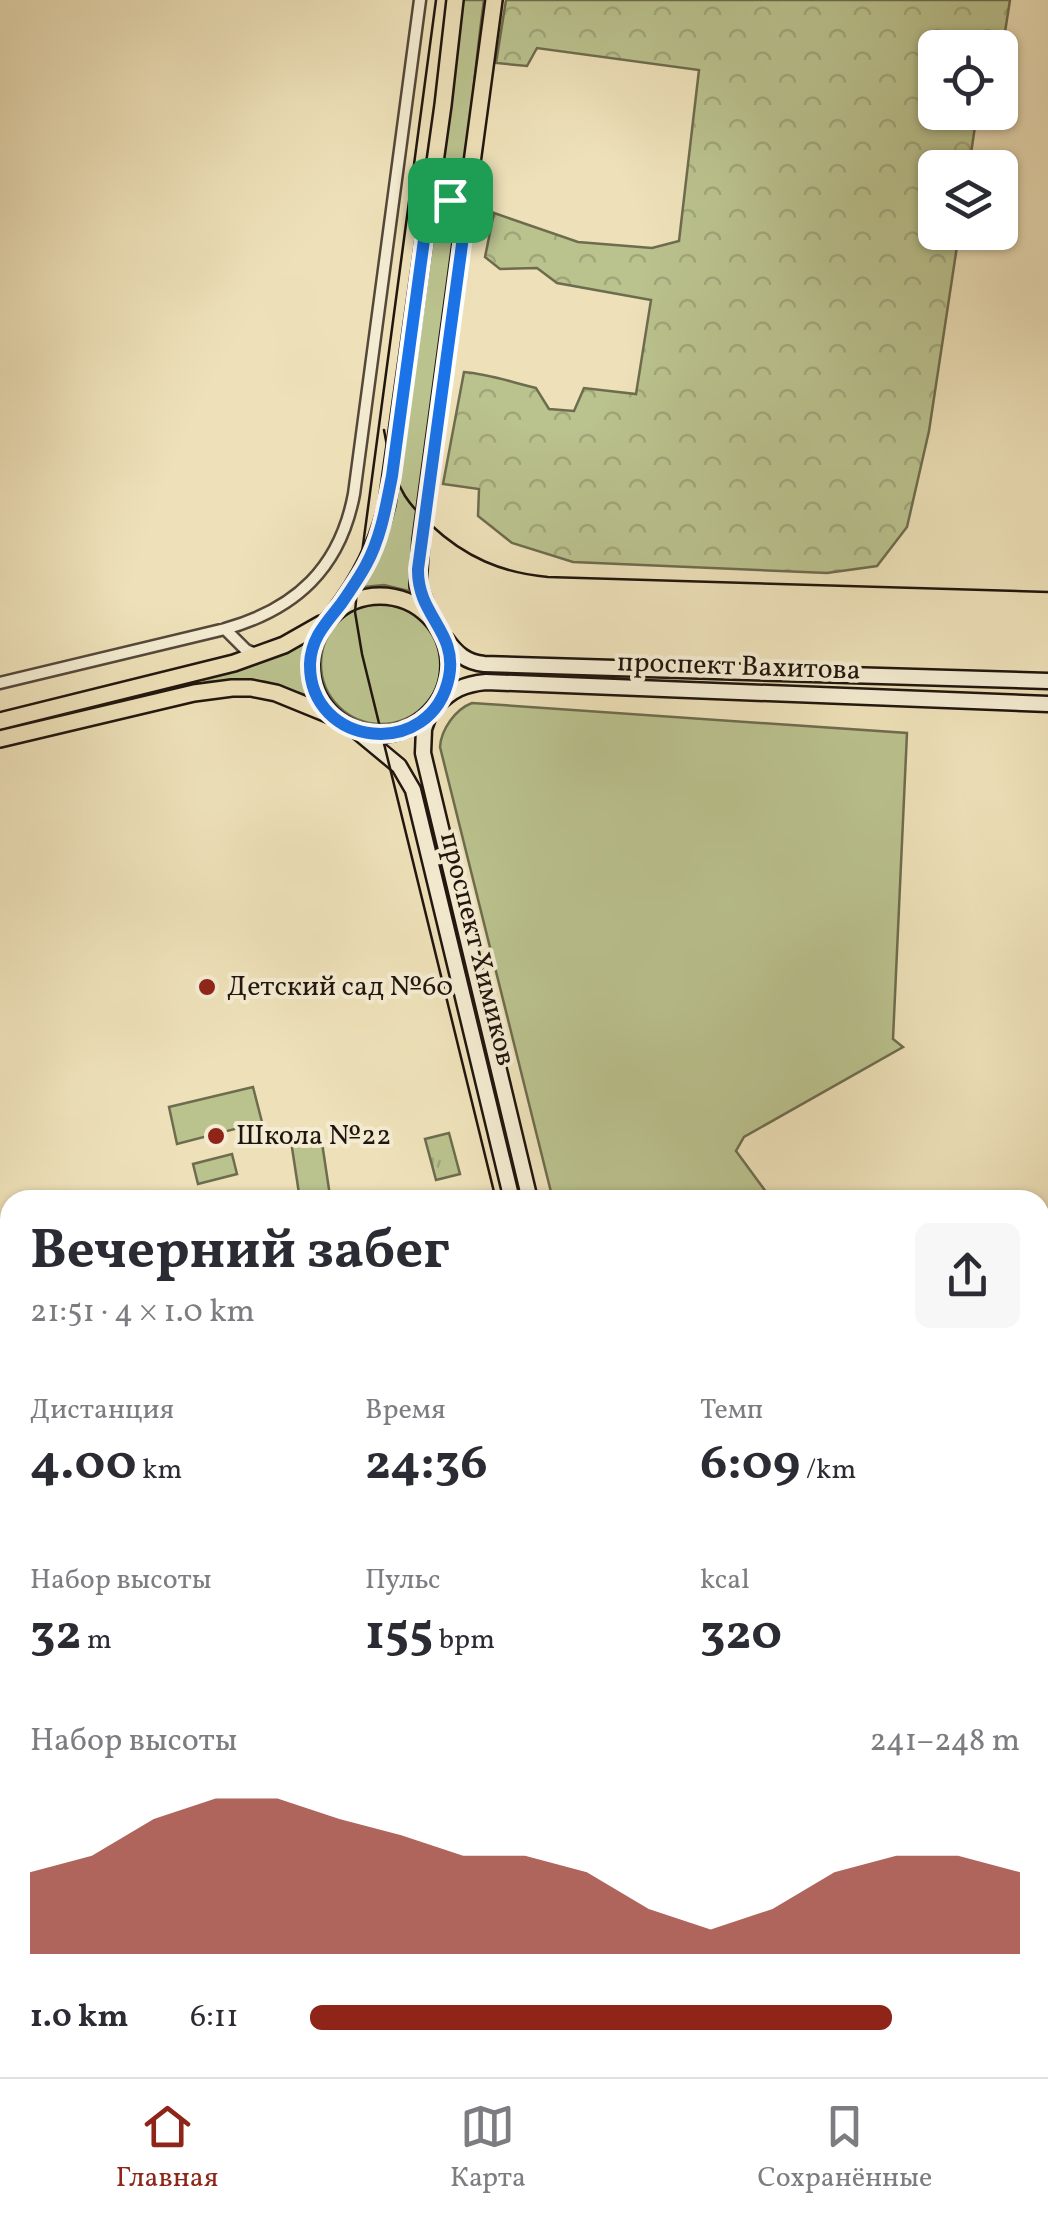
<!DOCTYPE html>
<html lang="ru">
<meta charset="utf-8">
<style>
:root{--surface:#fff;--page:#f7f7f7;--text:#2b2b33;--muted:#7c7c81;--line:#e1e1e2;--accent:#8f2418}
body{margin:0;font-family:Vollkorn,serif;background:var(--page);color:var(--text);height:100vh;display:flex;flex-direction:column;font-size:38px;white-space:nowrap}
*{box-sizing:border-box;margin:0}
p{font-size:32px;color:var(--muted)}
.icon{flex:none;width:55px;height:55px;fill:none;stroke:currentColor;stroke-width:2;stroke-linecap:round;stroke-linejoin:round}
.map{position:relative;flex:1;overflow:hidden}
.drawer{position:absolute;left:0px;top:1190px;width:1050px;height:888px;display:flex;flex-direction:column;background:var(--surface);border-radius:30px 30px 0 0;box-shadow:0 2px 8px #0004}
.drawer>*{flex:none}
.tools{position:absolute;left:918px;top:30px;display:grid;gap:20px}
.tools a{display:grid;place-items:center;width:100px;height:100px;border-radius:15px;background:var(--surface);box-shadow:0 2px 8px #0004;font-size:50px}
.pin{position:absolute;display:grid;place-items:center;width:85px;height:85px;color:#fff;margin:-42px;border-radius:20px;box-shadow:0 5px 15px #0006}
.round{display:grid;place-items:center;flex:none;width:105px;height:105px;border-radius:15px;background:var(--page)}
.head{display:flex;align-items:center;justify-content:space-between;height:170px;padding:0 30px}
h1{font-size:55px;font-weight:700;line-height:75px}
.stats{display:grid;grid-template-columns:repeat(3,1fr);gap:15px;height:170px;padding:10px 30px}
.stats div{display:grid;align-content:center}
.stats b{font-size:50px;font-weight:700}
.stats small{font-size:28px;font-weight:400}
.stats p{font-size:28px}
.chart{height:280px;padding:20px 30px}
.chart p{display:flex;justify-content:space-between}
.chart svg{width:100%;height:180px;margin-top:10px;fill:var(--accent);opacity:.7}
ul{padding:0 30px;list-style:none;font-size:32px}
li{display:grid;grid-template-columns:160px 120px 1fr;align-items:center;height:75px}
li i{height:25px;border-radius:12px;background:var(--accent)}
.dock{display:flex;justify-content:space-around;align-items:center;height:140px;border-top:2px solid var(--line);background:var(--surface);font-size:28px;color:var(--muted)}
.dock a{display:grid;justify-items:center;gap:5px}
.dock .active{color:var(--accent)}
.map>svg:first-child{display:block}
.grass{fill:#bac28e;stroke:#6d6c4e;stroke-width:2.5}
.forest{fill:url(#forest-crowns);stroke:#6d6c4e;stroke-width:2.5}
.park{fill:url(#park-tufts);stroke:#6d6c4e;stroke-width:2.5}
.lines{fill:none;stroke-linecap:round;stroke-linejoin:round}
.minor-casing{stroke:#544839;stroke-width:15}
.secondary-casing{stroke:#20150e;stroke-width:19}
.primary-casing{stroke:#20150e;stroke-width:20}
.minor{stroke:#f4ecd2;stroke-width:10}
.secondary{stroke:#f4ecd2;stroke-width:14}
.primary{stroke:#eee1b9;stroke-width:15}
.tram{stroke:#20150e;stroke-width:2.5}
.route-casing{stroke:#fff;stroke-width:20}
.route{stroke:#1a73e8;stroke-width:12}
.poi-dot{fill:#8f2418;stroke:#f4ecd2;stroke-width:4}
.labels{text-anchor:middle;dominant-baseline:central;stroke-width:8;stroke-linejoin:round;paint-order:stroke}
.street-label{font-size:28px;fill:#20150e;stroke:#f4ecd2}
.poi-label{font-size:28px;fill:#20150e;stroke:#f4ecd2;text-anchor:start}
</style>
<div class="map">
<svg width="1048" height="2077" viewBox="0 0 1048 2077">
<defs>
<pattern id="forest-crowns" width="20" height="18" patternUnits="userSpaceOnUse" patternTransform="scale(2.5)"><rect width="20" height="18" fill="#bac28e"/><path d="M2 6a3 3 0 1 1 6 0M12 15a3 3 0 1 1 6 0" fill="none" stroke="#a0a679"/></pattern>
<pattern id="park-tufts" width="24" height="20" patternUnits="userSpaceOnUse" patternTransform="scale(2.5)"><rect width="24" height="20" fill="#bac28e"/><path d="M3 7l-1-3M5 7V3M7 7l1-3M15 17l-1-3M17 17v-4M19 17l1-3" fill="none" stroke="#a0a679"/></pattern>
</defs>
<rect width="100%" height="100%" fill="#eee1b9"/>
<filter id="stains"><feTurbulence type="fractalNoise" baseFrequency=".002" numOctaves="4"/><feColorMatrix values="0 0 0 0 .2 0 0 0 0 .09 0 0 0 0 .02 0 0 0 .5 -.17"/></filter>
<radialGradient id="worn" r=".72"><stop offset=".6" stop-color="#630" stop-opacity="0"/><stop offset="1" stop-color="#630" stop-opacity=".3"/></radialGradient>
<!-- grass -->
<path class="grass" d="M 462,0 L 484,0 C 475,63 471,126 462,189 L 447,193 L 441,182 Z
M 439,206 L 447,208 L 461,207 L 416,522 L 409,591 L 384,585 L 363,587 L 383,546 L 396,495 L 430,243 Z
M321 664a60 60 0 1 1 120 0a60 60 0 1 1-120 0Z
M 301,643 L 305,645 L 303,669 L 307,693 L 305,695 L 266,682 L 245,680 L 208,682 L 0,730 L 0,725 L 245,667 L 278,656 Z
M 472,703 L 907,733 L 893,1039 L 903,1047 L 744,1137 L 736,1151 L 772,1200 L 553,1200 L 440,747 C 441,729 456,709 472,703 Z
M 253,1087 L 262,1122 L 177,1144 L 169,1107 Z
M 316,1133 L 321,1136 L 330,1196 L 327,1200 L 300,1200 L 291,1141 L 295,1136 Z
M 232,1154 L 237,1174 L 198,1184 L 193,1164 Z"/>
<!-- forest -->
<path class="forest" d="M 506,0 L 1010,0 L 1000,64 L 1000,48 L 935,48 L 935,112 L 977,113 L 969,167 L 935,168 L 935,232 L 959,233 L 929,431 L 907,527 L 877,566 L 827,573 L 573,562 L 512,543 L 478,516 L 479,489 L 443,484 L 464,372 C 489,374 511,382 536,388 L 549,409 L 574,411 L 584,388 L 636,394 L 651,300 L 557,283 L 537,268 L 500,269 L 485,257 L 494,213 L 578,242 L 652,248 L 679,241 L 699,70 L 537,48 L 527,66 L 496,63 Z"/>
<!-- park -->
<path class="park" d="M 449,1133 L 460,1174 L 436,1180 L 425,1139 Z"/>
<g class="lines">
<!-- minor casing -->
<g class="minor-casing">
<path id="minor" d="M 225,629 L 246,650 L 258,655
M 0,683 L 225,629 C 296,609 340,568 354,494 L 420,0
M 236,2068 L 245,2077"/>
</g>
<!-- secondary casing -->
<g class="secondary-casing">
<path id="secondary" d="M 446,639 C 457,654 466,662 484,664 L 1048,681
M 436,706 C 452,690 464,684 486,682 L 1048,704
M 429,715 L 424,729 L 423,753 L 530,1200
M 358,732 L 399,766 L 413,790 L 512,1200
M 1040,1225 L 1048,1222
M 0,1547 L 10,1545
M 725,2068 L 727,2077
M 743,2068 L 745,2077"/>
</g>
<!-- primary casing -->
<g class="primary-casing">
<path id="primary" d="M 432,181 L 437,196 L 447,200 L 460,197 L 468,184
M311 665a69 69 0 1 1 138 0a69 69 0 1 1-138 0Z
M 334,613 C 360,579 377,546 387,504 L 443,105 L 455,0
M 430,615 L 418,585 L 421,540 L 494,0
M 0,721 L 234,663 L 284,645 L 321,624
M 0,739 L 194,693 L 232,688 L 251,688 L 276,693 L 330,715"/>
</g>
<!-- minor -->
<use href="#minor" class="minor"/>
<!-- secondary -->
<use href="#secondary" class="secondary"/>
<!-- primary -->
<use href="#primary" class="primary"/>
<!-- tram -->
<path class="tram" d="M 436,0 L 357,590 L 355,612 L 362,654 L 496,1200
M 384,430 C 388,452 393,476 405,496 C 412,507 421,516 431,525 C 465,557 502,573 548,577 L 1048,592
M 702,2068 L 704,2077"/>
</g>
<g class="lines">
<!-- route casing -->
<g class="route-casing">
<path id="route" d="M 471,178 L 418,569 C 417,616 458,631 449,677 C 432,761 309,748 310,664 C 311,638 326,623 341,604 C 350,591 359,578 366,565 C 381,538 386,506 392,476 L 432,181 L 437,196 L 450,200 L 462,194 Z"/>
</g>
<!-- route -->
<use href="#route" class="route"/>
</g>
<!-- markers -->
<g class="poi-dot">
<circle cx="207" cy="987" r="10"/>
<circle cx="216" cy="1136" r="10"/>
</g>
<g class="labels">
<!-- street labels -->
<g class="street-label">
<text transform="translate(739 667) rotate(2)">проспект Вахитова</text>
<text transform="translate(477 949) rotate(76)">проспект Химиков</text>
</g>
<!-- poi labels -->
<g class="poi-label">
<text x="227" y="987">Детский сад №60</text>
<text x="236" y="1136">Школа №22</text>
</g>
</g>
<rect width="100%" height="100%" filter="url(#stains)"/>
<rect width="100%" height="100%" fill="url(#worn)"/>
</svg>
<div class="tools">
<a><svg class="icon" aria-label="locate" viewBox="0 0 24 24"><circle cx="12" cy="12" r="6"/><path d="M12 2v4M12 18v4M2 12h4M18 12h4"/></svg></a>
<a><svg class="icon" aria-label="layers" viewBox="0 0 24 24"><path d="M12 4l9 5-9 5-9-5zM3 14l9 5 9-5"/></svg></a>
</div>
<div class="pin" style="left:450px;top:200px;background:#1e9e55"><svg class="icon" aria-label="arrive" viewBox="0 0 24 24"><path d="M6 21V4h12l-3 4 3 4H6"/></svg></div>
<section class="drawer">
<div class="head"><div><h1>Вечерний забег</h1><p>21:51 · 4 × 1.0 km</p></div><a class="round"><svg class="icon" aria-label="share" viewBox="0 0 24 24"><path d="M12 15V3M7 8l5-5 5 5M5 13v7h14v-7"/></svg></a></div>
<div class="stats">
<div><p>Дистанция</p><b>4.00<small> km</small></b></div>
<div><p>Время</p><b>24:36</b></div>
<div><p>Темп</p><b>6:09<small> /km</small></b></div>
</div>
<div class="stats">
<div><p>Набор высоты</p><b>32<small> m</small></b></div>
<div><p>Пульс</p><b>155<small> bpm</small></b></div>
<div><p>kcal</p><b>320</b></div>
</div>
<div class="chart"><p><span>Набор высоты</span>241–248 m</p>
<svg viewBox="0 0 160 44" preserveAspectRatio="none"><path d="M0 44V24L10 20L20 11L30 6L40 6L50 11L60 15L70 20L80 20L90 24L100 33L110 38L120 33L130 24L140 20L150 20L160 24V44z"/></svg>
</div>
<ul>
<li><b>1.0 km</b>6:11<i style="width:82%"></i></li>
</ul>
</section>
</div>
<nav class="dock">
<a class="active"><svg class="icon" aria-label="home" viewBox="0 0 24 24"><path d="M3 11l9-7 9 7M6 9v11h12V9"/></svg>Главная</a>
<a><svg class="icon" aria-label="map" viewBox="0 0 24 24"><path d="M3 6l6-2 6 2 6-2v14l-6 2-6-2-6 2zM9 4v14M15 6v14"/></svg>Карта</a>
<a><svg class="icon" aria-label="saved" viewBox="0 0 24 24"><path d="M7 4h10v16l-5-4-5 4z"/></svg>Сохранённые</a>
</nav>
